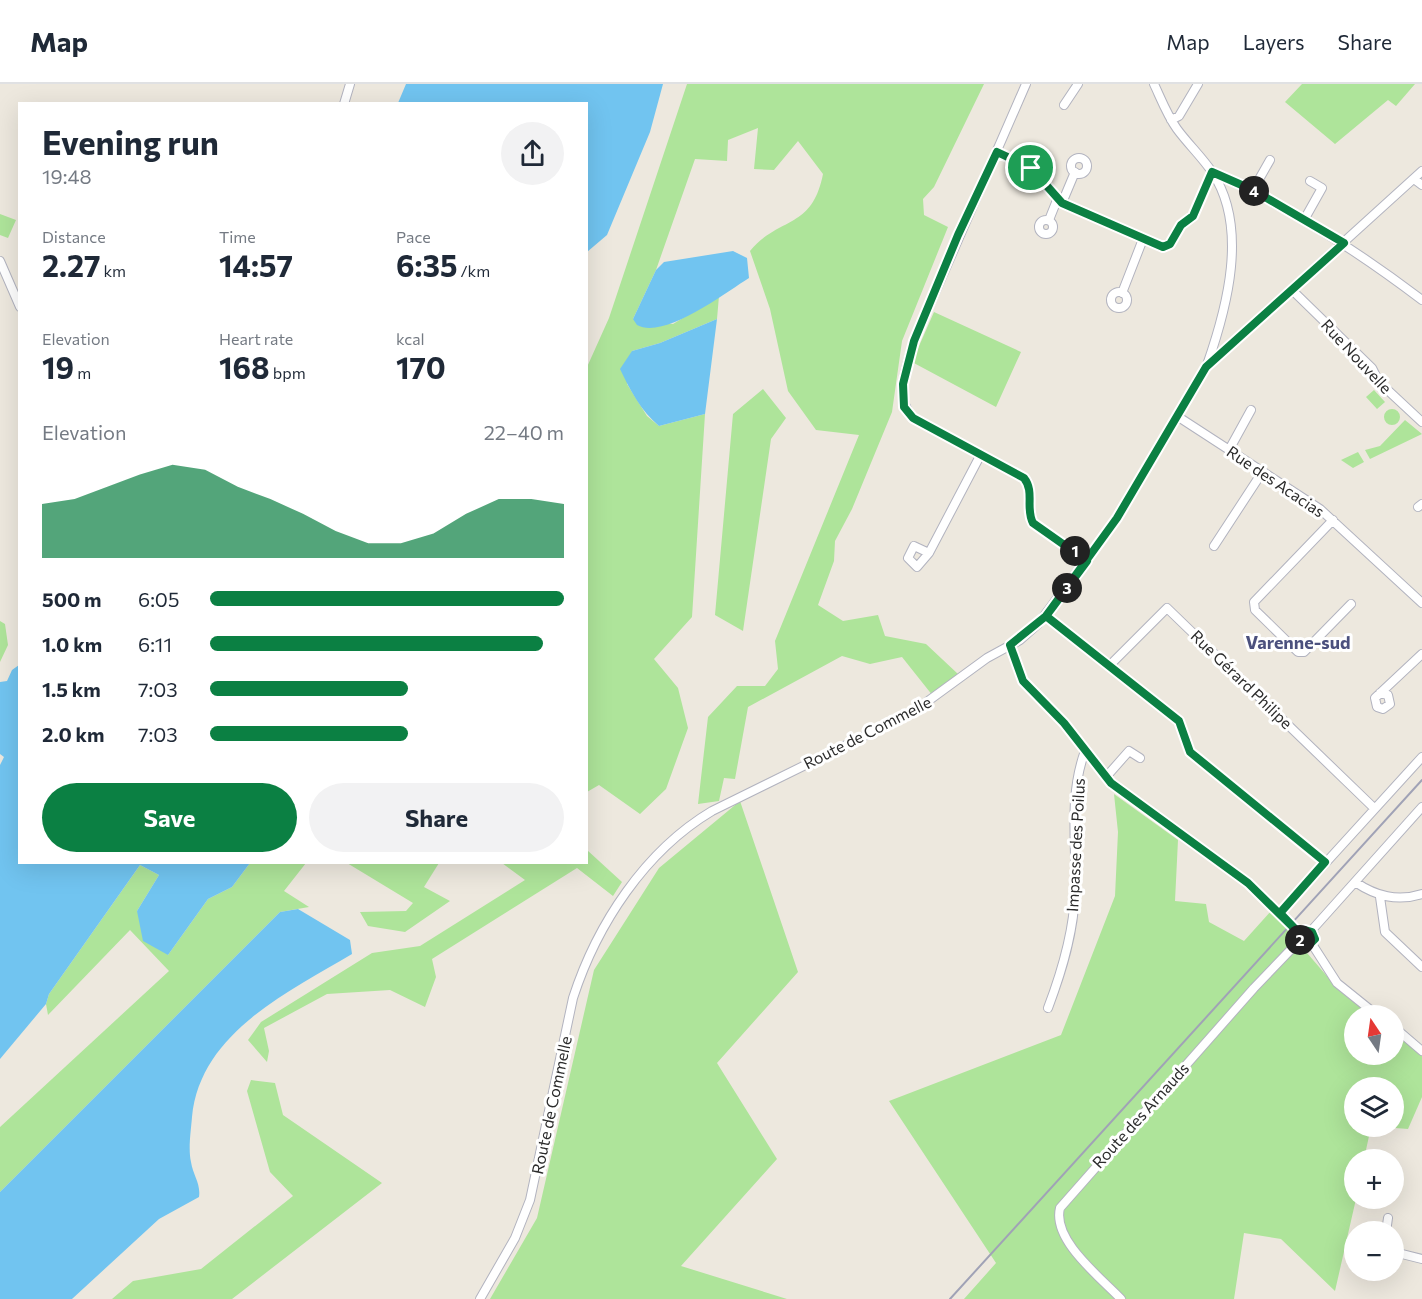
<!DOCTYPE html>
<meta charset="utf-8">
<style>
:root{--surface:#fff;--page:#f2f2f3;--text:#1f2937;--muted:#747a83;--line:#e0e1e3;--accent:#0b8043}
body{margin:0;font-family:Commissioner,sans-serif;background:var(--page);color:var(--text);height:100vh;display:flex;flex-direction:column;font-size:22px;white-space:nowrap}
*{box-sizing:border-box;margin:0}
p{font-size:20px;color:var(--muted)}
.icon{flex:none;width:33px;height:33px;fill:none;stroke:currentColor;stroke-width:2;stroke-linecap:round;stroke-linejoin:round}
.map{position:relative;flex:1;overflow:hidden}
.side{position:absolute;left:18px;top:18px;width:570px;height:762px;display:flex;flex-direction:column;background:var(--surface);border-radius:0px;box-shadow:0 6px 24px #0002}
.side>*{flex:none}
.needle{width:39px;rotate:347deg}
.controls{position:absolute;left:1344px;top:921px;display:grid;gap:12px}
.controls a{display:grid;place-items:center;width:60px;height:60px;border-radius:50%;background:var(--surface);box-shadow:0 6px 24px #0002;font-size:30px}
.pin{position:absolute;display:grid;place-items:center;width:51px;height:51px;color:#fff;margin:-26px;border:3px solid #fff;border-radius:50%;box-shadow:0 2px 6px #0007}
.km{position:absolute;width:30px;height:30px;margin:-15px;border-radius:50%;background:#222;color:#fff;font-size:16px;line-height:30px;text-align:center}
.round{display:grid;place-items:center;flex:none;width:63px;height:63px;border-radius:32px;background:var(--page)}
.headline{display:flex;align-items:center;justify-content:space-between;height:102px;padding:0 24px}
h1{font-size:33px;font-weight:700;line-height:45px}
.stats{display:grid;grid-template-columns:repeat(3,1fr);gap:9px;height:102px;padding:6px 24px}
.stats div{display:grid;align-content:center}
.stats b{font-size:30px;font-weight:700}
.stats small{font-size:16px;font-weight:400}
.stats p{font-size:16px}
.chart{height:168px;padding:12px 24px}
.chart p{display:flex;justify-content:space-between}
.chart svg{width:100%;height:108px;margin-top:6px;fill:var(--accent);opacity:.7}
.cta{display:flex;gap:12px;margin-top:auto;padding:12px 24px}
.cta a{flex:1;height:69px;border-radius:36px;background:var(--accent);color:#fff;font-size:24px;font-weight:700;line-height:69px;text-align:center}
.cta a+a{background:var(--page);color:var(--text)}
ul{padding:0 24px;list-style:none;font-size:20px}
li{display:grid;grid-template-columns:96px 72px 1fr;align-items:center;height:45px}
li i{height:15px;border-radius:8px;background:var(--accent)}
header{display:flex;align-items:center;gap:36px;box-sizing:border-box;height:84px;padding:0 30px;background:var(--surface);border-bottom:2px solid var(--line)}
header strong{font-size:28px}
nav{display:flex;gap:33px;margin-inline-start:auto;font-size:21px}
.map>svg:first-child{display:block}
.green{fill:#aee49a}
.water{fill:#71c4f0}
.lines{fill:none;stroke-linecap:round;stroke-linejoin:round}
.minor-casing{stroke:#b2b3bf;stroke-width:10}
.minor{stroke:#fff;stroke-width:8}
.rail{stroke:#a0a2b6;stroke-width:2}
.route-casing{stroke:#fff;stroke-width:12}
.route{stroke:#0b8043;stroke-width:8}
.labels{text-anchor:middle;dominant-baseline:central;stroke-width:6;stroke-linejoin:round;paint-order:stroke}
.street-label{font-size:16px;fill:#2c2c2c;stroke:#fff}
.neighbourhood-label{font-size:18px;font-weight:bold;fill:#4b507d;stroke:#fff}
</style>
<header>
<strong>Map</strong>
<nav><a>Map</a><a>Layers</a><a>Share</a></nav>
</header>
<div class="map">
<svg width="1422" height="1215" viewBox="0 0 1422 1215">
<rect width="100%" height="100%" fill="#ede8de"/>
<!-- green -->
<path class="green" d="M 687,0 L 984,0 L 934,103 L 923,115 L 924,131 L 948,143 L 902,257 L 892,328 L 852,425 L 835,457 L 834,477 L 818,521 L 843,537 L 878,531 L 885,552 L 926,560 L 958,590 L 933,612 L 902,573 L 870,580 L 842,572 L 748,623 L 735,695 L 724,694 L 719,717 L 698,720 L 708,633 L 737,602 L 765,602 L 778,585 L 775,557 L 859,351 L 816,346 L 788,307 L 770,225 L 750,167 C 779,132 812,146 823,90 L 798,57 L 774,86 L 754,85 L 758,44 L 728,56 L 727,77 L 695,75 L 656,186 L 633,235 L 673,240 L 719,212 L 717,235 L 660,259 L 632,267 L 627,300 L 647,332 L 659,342 L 705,330 L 692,533 L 654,575 L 678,604 L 688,644 L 666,705 L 640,730 L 599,701 L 587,708 L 587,283 L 609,234 Z
M 1302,0 L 1415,0 L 1396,22 L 1388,16 L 1335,60 L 1285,18 Z
M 0,130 L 16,136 L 8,154 L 0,151 Z
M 934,228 L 1021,268 L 996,323 L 912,278 Z
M 763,305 L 786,334 L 771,355 L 743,547 L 715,531 L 733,330 Z
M 1374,306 L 1385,318 L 1377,325 L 1366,313 Z
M1384 333a8 8 0 1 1 16 0a8 8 0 1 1-16 0Z
M 1405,336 L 1422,350 L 1370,375 L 1365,366 L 1380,362 Z
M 1358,368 L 1364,378 L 1353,384 L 1341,376 Z
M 0,537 L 5,540 L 8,561 L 0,578 Z
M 1114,710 L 1178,756 L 1175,817 L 1206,820 L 1209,838 L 1244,857 L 1271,827 L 1338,905 L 1372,931 L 1354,932 L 1354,970 L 1394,970 L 1394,949 L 1422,971 L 1422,1013 L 1408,1045 L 1383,1043 L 1394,1042 L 1394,1004 L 1354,1004 L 1354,1042 L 1371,1043 L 1364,1075 L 1354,1076 L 1356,1115 L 1335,1207 L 1281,1155 L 1244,1149 L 1234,1215 L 964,1215 L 996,1179 L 889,1017 L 1061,951 L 1115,812 L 1118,748 Z
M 740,717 L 798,888 L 717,979 L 777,1075 L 681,1182 L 787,1215 L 490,1215 L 537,1134 L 594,886 L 659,784 Z
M 587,766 L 622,798 L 613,812 L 577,784 L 432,875 L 436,893 L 425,923 L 390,906 L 327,910 L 264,944 L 269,967 L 267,978 L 248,956 L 261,938 L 372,869 L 420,862 L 525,796 L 502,779 L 586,778 Z
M 250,779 L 306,779 L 284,807 L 309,823 L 280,828 L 0,1108 L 0,1043 L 169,887 L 130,846 L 48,931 L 46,920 L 49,910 L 140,781 L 159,791 L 137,827 L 168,871 L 208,815 L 232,803 Z
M 347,779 L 439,779 L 424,803 L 450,817 L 405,848 L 368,842 L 360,828 L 406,827 L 413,819 Z
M 251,996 L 275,999 L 283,1031 L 382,1099 L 232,1215 L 112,1215 L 133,1197 L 201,1185 L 293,1112 L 270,1088 L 247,1007 Z"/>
<!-- water -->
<path class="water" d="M 406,0 L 663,0 L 650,48 L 607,151 L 587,168 L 586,20 L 398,19 Z
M 733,167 L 747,174 L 749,194 C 725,209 664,256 637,241 L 633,235 L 656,186 L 664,178 Z
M 717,235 L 705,330 L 659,342 C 641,327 630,306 620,285 L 632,267 L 660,259 Z
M 19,581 L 20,778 L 250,779 L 232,803 L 208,815 L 168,871 L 143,857 L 137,827 L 159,791 L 140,781 L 49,910 L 46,920 L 0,975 L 0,681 L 4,673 L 0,670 L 0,598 L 7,597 L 12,586 Z
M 298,825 L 350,856 L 352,870 C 288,908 200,949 192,1033 C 191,1046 188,1065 191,1078 C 193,1091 201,1100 199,1113 L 159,1135 L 72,1215 L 0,1215 L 0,1108 L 280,828 Z"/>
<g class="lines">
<!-- minor casing -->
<g class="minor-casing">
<path id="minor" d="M 1026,0 L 914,257 C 907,282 893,312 913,334 L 1024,394 C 1035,408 1026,424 1033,439 L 1087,477
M 1154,0 C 1161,15 1167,31 1177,45 C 1188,60 1202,73 1212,88 C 1249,143 1227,224 1207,281
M 344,20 L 350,0
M 1064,21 L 1078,0
M 1171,36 L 1179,32 L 1198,0
M 997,68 L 1031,84 L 1062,119 L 1163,163 L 1170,160 L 1181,141 L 1193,132 L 1212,88
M1071 82a8 8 0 1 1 16 0a8 8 0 1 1-16 0Z
M 1212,88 C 1288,122 1356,166 1422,216
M 1414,95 L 1422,101
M 1253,106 L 1270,76
M 1062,119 L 1075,88
M1039 143a7 7 0 1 1 14 0a7 7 0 1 1-14 0Z
M 1049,136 L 1057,116
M 1304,136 L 1322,104 L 1310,97
M 0,177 L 20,223
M 1292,206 L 1372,284 L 1379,298 L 1422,338
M1111 216a8 8 0 1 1 16 0a8 8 0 1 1-16 0Z
M 1122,209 L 1143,155
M 1177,332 L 1320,425 L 1422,519
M 1229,366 L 1251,326
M 1418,423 L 1422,420
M 1333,436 L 1254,518 L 1255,526 L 1298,568 L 1304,568 L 1351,520
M 1214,462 L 1263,387
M 929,469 L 917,483 L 908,474 L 914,462 L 929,469 L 981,370
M 1046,532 L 1179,637 L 1190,668 L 1325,778
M 1010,561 L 1023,597 L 1064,639 L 1111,699 L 1248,799 L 1300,850
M 1110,581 L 1167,524 L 1374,724
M 1380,609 L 1388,611 L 1390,620 L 1383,625 L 1377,623 L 1375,614 L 1422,570
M 1106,693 L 1129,667 L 1140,674
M 1355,798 C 1376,812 1397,818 1422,810
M 1380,813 L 1385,848 L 1422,883
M 1280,829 L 1422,673
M1299 854a8 8 0 1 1 16 0a8 8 0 1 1-16 0Z
M 1311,847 L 1422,723
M 1312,860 L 1337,899 L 1378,932
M 1048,924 C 1062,887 1074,848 1075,808 C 1077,760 1068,713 1085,667
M 1394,943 L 1422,967
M 1386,1148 L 1388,1134
M 1394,1168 L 1422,1175
M 480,1215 L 515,1154 L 530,1116 L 573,914 C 597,840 645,767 712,727 L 913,628 L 987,574 L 1020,556 L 1038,540 L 1117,434 L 1206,283 L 1422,87
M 1121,1215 C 1100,1193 1052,1156 1060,1124 L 1254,904 L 1300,856"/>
</g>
<!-- minor -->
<use href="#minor" class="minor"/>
<!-- rail -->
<path class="rail" d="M 950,1215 L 1422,696"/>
</g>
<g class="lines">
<!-- route casing -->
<g class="route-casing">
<path id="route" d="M 1031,84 L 997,68 L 958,151 L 914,257 L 903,300 L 904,323 L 913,334 L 1024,394 C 1035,408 1025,424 1033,439 L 1087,477 L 1046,532 L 1010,561 L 1023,597 L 1064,639 L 1111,699 L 1248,799 L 1300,850 L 1301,859 L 1309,861 L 1315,855 L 1312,848 L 1305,846 L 1300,850 L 1280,829 L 1325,778 L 1190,668 L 1179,637 L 1046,532 L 1117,434 L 1206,283 L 1344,159 L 1253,106 L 1212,88 L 1193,132 L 1181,141 L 1170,160 L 1163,163 L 1062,119 L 1031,84"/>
</g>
<!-- route -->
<use href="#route" class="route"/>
</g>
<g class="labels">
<!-- street labels -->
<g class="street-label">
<text transform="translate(1357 272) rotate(47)">Rue Nouvelle</text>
<text transform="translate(1276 397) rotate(34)">Rue des Acacias</text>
<text transform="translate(1242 595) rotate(44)">Rue Gérard Philipe</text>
<text transform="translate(867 648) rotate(-27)">Route de Commelle</text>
<text transform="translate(1075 761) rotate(-87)">Impasse des Poilus</text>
<text transform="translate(551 1021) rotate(-78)">Route de Commelle</text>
<text transform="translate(1140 1031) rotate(-48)">Route des Arnauds</text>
</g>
<!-- neighbourhood labels -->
<g class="neighbourhood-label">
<text x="1298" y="558">Varenne-sud</text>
</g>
</g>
</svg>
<div class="controls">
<a><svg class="needle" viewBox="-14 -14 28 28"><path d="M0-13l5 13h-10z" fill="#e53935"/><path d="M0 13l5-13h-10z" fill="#747a83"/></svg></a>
<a><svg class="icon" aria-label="layers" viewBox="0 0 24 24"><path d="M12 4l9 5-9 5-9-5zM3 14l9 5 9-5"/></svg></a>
<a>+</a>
<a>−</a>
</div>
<div class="pin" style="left:1031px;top:84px;background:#1e9e55"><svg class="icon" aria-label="arrive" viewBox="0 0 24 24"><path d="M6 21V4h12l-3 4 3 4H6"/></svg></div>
<b class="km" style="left:1075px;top:467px">1</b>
<b class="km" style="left:1300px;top:856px">2</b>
<b class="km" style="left:1067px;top:504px">3</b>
<b class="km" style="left:1254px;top:107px">4</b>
<section class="side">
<div class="headline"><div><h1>Evening run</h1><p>19:48</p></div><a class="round"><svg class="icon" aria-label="share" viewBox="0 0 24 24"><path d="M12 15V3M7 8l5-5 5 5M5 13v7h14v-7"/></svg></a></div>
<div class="stats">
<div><p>Distance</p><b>2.27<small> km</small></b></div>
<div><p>Time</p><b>14:57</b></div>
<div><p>Pace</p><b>6:35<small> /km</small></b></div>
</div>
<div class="stats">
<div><p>Elevation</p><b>19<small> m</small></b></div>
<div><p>Heart rate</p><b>168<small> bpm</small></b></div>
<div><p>kcal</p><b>170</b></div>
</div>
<div class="chart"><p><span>Elevation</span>22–40 m</p>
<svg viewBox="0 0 160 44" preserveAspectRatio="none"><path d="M0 44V22L10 20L20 15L30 10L40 6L50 8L60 15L70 20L80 26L90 33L100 38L110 38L120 34L130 26L140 20L150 20L160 22V44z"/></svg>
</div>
<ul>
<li><b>500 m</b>6:05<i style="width:100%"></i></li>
<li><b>1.0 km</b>6:11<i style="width:94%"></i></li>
<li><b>1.5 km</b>7:03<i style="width:56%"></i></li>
<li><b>2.0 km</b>7:03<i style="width:56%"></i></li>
</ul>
<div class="cta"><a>Save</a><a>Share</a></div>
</section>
</div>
